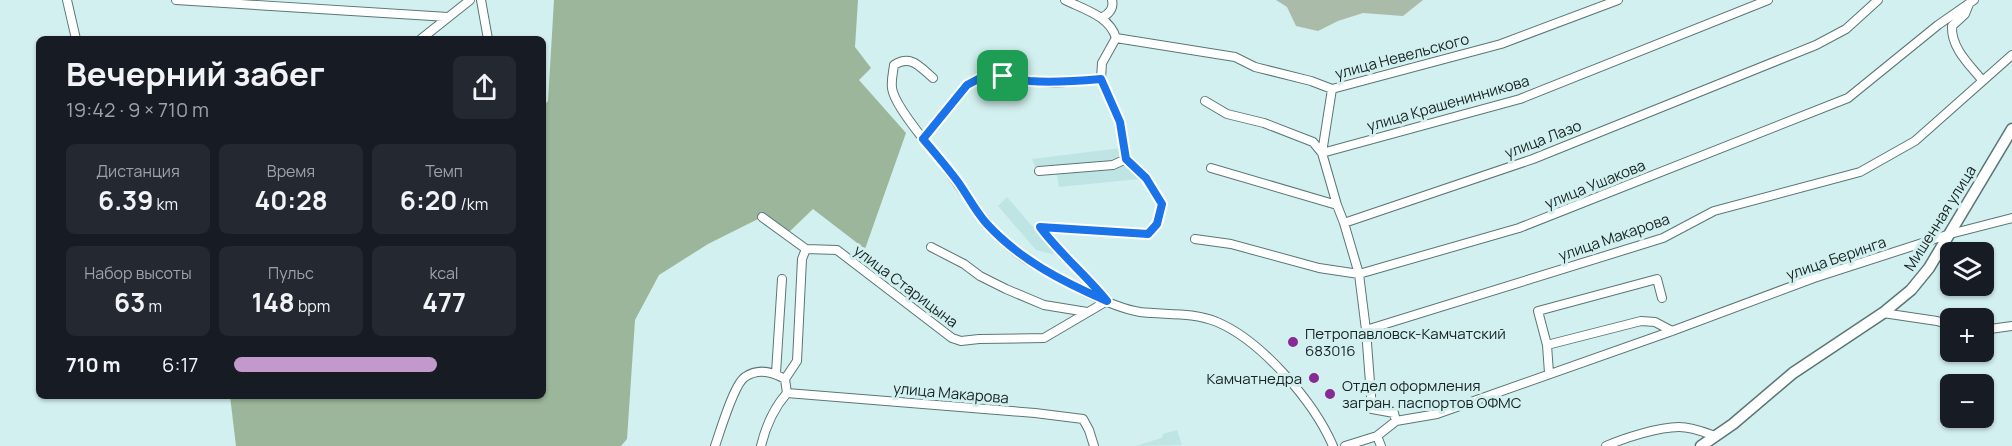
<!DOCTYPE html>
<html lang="ru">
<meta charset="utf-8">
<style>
:root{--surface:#171b24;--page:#242831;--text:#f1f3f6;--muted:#9ea1a6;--accent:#c299ca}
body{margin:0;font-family:Manrope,sans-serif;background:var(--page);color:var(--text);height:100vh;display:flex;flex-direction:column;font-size:22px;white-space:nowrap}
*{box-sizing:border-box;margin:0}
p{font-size:20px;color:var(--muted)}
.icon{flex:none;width:33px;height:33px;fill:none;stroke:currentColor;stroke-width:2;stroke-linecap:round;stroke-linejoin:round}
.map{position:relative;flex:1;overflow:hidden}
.side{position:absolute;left:36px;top:36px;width:510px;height:363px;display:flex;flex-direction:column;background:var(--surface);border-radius:9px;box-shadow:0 2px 4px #0004}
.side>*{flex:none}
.fabs{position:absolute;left:1940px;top:242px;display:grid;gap:12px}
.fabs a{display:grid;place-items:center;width:54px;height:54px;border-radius:9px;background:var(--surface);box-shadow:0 2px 4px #0004;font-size:30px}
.pin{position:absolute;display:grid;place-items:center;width:51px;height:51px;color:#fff;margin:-26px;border-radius:12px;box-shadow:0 3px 9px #0006}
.round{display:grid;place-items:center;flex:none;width:63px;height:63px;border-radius:9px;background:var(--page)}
.headline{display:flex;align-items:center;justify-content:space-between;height:102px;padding:0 30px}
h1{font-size:33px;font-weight:700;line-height:45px}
.figures{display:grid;grid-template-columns:repeat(3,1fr);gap:9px;height:102px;padding:6px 30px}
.figures div{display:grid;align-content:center;border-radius:9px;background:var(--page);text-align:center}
.figures b{font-size:26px;font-weight:700}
.figures small{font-size:16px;font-weight:400}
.figures p{font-size:16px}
ul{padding:0 30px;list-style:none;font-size:20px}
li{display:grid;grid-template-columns:96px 72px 1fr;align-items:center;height:45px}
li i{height:15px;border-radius:8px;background:var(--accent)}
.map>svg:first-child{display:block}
.built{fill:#bee5e4}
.green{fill:#aabca9}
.forest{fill:#9bb69a}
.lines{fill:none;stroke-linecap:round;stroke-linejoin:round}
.minor-casing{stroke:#5b7676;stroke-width:10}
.major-casing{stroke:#5b7676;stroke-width:13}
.minor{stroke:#fff;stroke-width:8}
.major{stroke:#fff;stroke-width:10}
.route-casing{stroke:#fff;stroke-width:12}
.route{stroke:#1a73e8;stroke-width:8}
.poi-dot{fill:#882a94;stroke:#d2f0ef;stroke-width:2}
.labels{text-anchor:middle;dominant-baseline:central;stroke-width:6;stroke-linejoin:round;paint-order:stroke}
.street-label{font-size:15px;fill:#172322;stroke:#d2f0ef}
.poi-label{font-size:15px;fill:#172322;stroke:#d2f0ef;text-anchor:start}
</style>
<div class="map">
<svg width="2012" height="446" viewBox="0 0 2012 446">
<rect width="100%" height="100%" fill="#d2f0ef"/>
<!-- built -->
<path class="built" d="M 1121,148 L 1123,158 L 1112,163 L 1036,169 L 1032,159 Z
M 1124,164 L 1139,179 L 1059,187 L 1057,175 Z
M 1007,197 L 1057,255 L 1036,250 L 998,206 Z
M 1177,430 L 1182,445 L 1135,446 L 1162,438 L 1163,434 Z"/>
<!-- green -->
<path class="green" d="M 1276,0 L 1423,0 L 1403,16 L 1363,13 L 1338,21 L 1318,31 L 1296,26 L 1287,7 Z"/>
<!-- forest -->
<path class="forest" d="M 554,0 L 858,0 L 855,47 L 871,68 L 859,80 L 906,133 L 865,249 L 813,209 L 786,235 L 762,217 L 708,244 L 659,275 L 635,320 L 627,439 L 621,446 L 236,446 L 230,396 L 543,396 L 543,106 L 548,101 Z"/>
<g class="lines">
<!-- minor casing -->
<g class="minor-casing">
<path id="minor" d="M 67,0 L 76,39
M 176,0 L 448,17
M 481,0 L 488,39
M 1065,0 C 1083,9 1110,16 1116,38
M 1969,4 L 1965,14 L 1952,26 C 1951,48 1969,64 1982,80
M 1101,18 C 1109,14 1114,9 1112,0
M 1116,38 L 1235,57 L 1255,67 L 1311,81 L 1332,89 L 1501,44 L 1618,0
M 421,39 L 470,0
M 933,78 C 920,67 911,54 894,65 C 893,73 891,80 892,88 C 894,105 925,141 937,156 C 966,192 988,235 1029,261 C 1056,278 1109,307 1140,312 C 1166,315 1193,312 1217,322 C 1262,341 1314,402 1333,446
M 1332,89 L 1322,153 L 1337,205
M 1205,101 L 1227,114 L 1264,123 L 1313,142 L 1322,153 L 1520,99 L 1768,0
M 923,139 L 967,85 L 984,77 L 1003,76 L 1029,81 L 1054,83 L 1101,79
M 1211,168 L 1337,205 L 1344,223 L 1533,159 L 1816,45 L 1846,29 L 1878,0
M 1039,171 L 1113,165 L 1126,159
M 762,217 L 806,249 L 837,250 L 952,338 L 961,341 L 979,339 L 1044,338 L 1107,301
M 1344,223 L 1359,274 L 1366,330 L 1372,409 L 1394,413 L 1396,421
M 1195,239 L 1231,244 L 1319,268 L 1359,274 L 1519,228 L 1848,98 L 1938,25 L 1974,0
M 931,247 L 964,264 L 980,276 L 1006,289 L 1044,305 L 1087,312
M 1105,298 C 1084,273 1059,253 1040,227 L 1148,234 L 1157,224 L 1162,204 L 1146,178 L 1126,159 L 1120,122 L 1101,79 L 1102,63 L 1116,38
M 1883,313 L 1937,321 L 1950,325
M 1366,330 L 1663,238 L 1714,211 L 1860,172 L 1915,141 L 2012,55
M 1983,330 L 2012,326
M 1547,345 L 1538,311 L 1657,279 L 1662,298
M 776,373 L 782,279
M 1549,373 L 1547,345 L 1641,321 L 1655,322 L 1672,331
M 787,393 L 1035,413 L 1083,419 L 1089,430 L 1094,446
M 1377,436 L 1381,446
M 715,446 C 720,432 734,384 745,377 C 758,368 773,372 785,379
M 761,446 C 766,425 773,409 787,393 L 785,379 L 797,361 L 802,259 L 806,249
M 1345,446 L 1377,436 L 1396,421 L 1437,414 L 1672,331 L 1814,278 L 1950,234 L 2012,218
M 1606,446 C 1624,438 1659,427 1679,427 C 1692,427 1704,432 1715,436"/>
</g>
<!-- major casing -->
<g class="major-casing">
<path id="major" d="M 1701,446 L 1733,424 L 1793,373 L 1883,313 L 1911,290 L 1929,268 L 2012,129"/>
</g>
<!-- minor -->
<use href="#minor" class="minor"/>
<!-- major -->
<use href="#major" class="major"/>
</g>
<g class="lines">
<!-- route casing -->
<g class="route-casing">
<path id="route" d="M 984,76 C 1002,76 1013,79 1030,81 C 1054,83 1078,81 1101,79 L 1120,122 L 1126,159 L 1146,178 L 1162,204 L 1157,224 L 1148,234 L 1040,227 C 1060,254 1086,275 1107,301 C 1063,282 1020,260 987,224 C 976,212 968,196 958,182 C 947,167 935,153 923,139 L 967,85 Z"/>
</g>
<!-- route -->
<use href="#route" class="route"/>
</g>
<!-- markers -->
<g class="poi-dot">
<circle cx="1293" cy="342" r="6"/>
<circle cx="1314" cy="378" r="6"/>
<circle cx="1330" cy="394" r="6"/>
</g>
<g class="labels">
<!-- street labels -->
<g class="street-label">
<text transform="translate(1402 56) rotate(-15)">улица Невельского</text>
<text transform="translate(1448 103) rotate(-16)">улица Крашенинникова</text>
<text transform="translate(1543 139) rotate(-21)">улица Лазо</text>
<text transform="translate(1595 184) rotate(-22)">улица Ушакова</text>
<text transform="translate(1940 218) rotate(-58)">Мишенная улица</text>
<text transform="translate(1614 237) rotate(-19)">улица Макарова</text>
<text transform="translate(1836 258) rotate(-19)">улица Беринга</text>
<text transform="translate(906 286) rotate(37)">улица Старицына</text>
<text transform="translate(951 393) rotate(5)">улица Макарова</text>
</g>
<!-- poi labels -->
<g class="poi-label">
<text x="1305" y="333">Петропавловск-Камчатский<tspan x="1305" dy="17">683016</tspan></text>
<text x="1302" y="378" text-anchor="end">Камчатнедра</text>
<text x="1342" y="385">Отдел оформления<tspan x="1342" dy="17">загран. паспортов ОФМС</tspan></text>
</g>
</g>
</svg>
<div class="fabs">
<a><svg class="icon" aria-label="layers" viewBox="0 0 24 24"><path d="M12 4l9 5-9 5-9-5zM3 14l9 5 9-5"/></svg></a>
<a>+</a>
<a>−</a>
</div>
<div class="pin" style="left:1003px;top:76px;background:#1e9e55"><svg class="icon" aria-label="arrive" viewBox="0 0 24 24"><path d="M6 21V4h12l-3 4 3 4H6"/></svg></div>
<section class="side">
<div class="headline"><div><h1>Вечерний забег</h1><p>19:42 · 9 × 710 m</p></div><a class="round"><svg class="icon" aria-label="share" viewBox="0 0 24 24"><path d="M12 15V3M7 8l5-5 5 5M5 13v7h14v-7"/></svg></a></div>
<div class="figures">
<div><p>Дистанция</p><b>6.39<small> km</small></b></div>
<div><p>Время</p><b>40:28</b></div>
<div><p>Темп</p><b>6:20<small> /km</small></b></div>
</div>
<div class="figures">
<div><p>Набор высоты</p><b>63<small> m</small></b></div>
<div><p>Пульс</p><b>148<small> bpm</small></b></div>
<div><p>kcal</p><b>477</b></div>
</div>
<ul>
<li><b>710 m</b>6:17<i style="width:72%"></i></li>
</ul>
</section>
</div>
